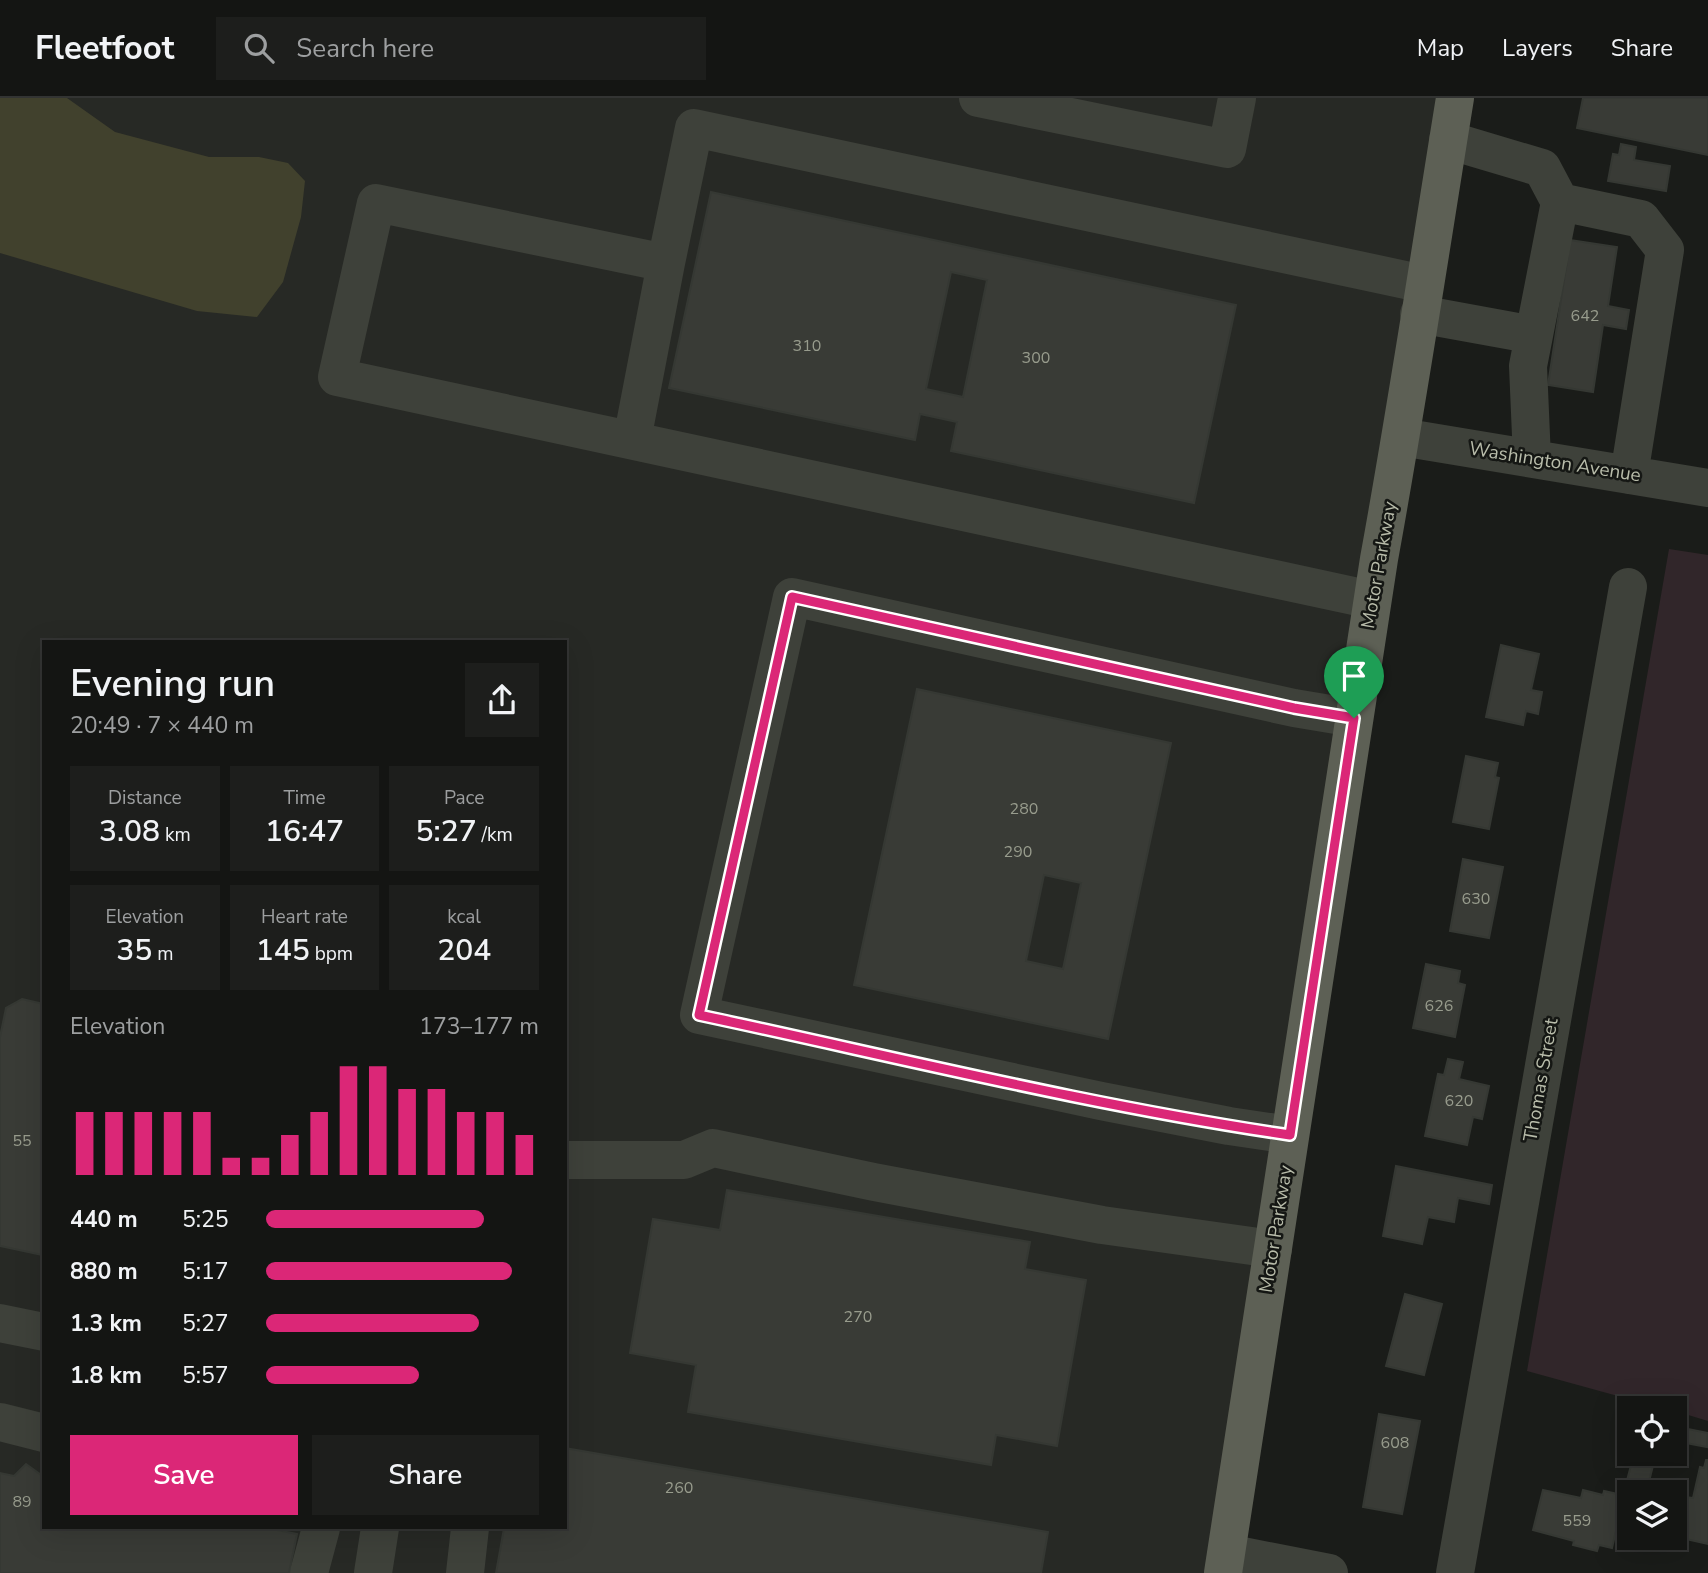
<!DOCTYPE html>
<meta charset="utf-8">
<style>
:root{--surface:#141513;--page:#1d1e1c;--text:#f1f3f6;--muted:#9d9fa0;--line:#333433;--accent:#db2777}
body{margin:0;font-family:"Nunito Sans",sans-serif;background:var(--page);color:var(--text);height:100vh;display:flex;flex-direction:column;font-size:26px;white-space:nowrap}
*{box-sizing:border-box;margin:0}
p{font-size:23px;color:var(--muted)}
.icon{flex:none;width:38px;height:38px;fill:none;stroke:currentColor;stroke-width:2;stroke-linecap:round;stroke-linejoin:round}
.map{position:relative;flex:1;overflow:hidden}
.sheet{position:absolute;left:42px;top:542px;width:525px;height:889px;display:flex;flex-direction:column;background:var(--surface);border-radius:0px;box-shadow:0 7px 28px #0002,0 0 0 2px var(--line)}
.sheet>*{flex:none}
.buttons{position:absolute;left:1617px;top:1298px;display:grid;gap:14px}
.buttons a{display:grid;place-items:center;width:70px;height:70px;border-radius:0px;background:var(--surface);box-shadow:0 7px 28px #0002,0 0 0 2px var(--line);font-size:35px}
.pin{position:absolute;display:grid;place-items:center;width:60px;height:60px;color:#fff;margin:-72px -30px;border-radius:50% 50% 50% 0;rotate:-45deg;box-shadow:0 0 7px #0007}
.pin .icon{rotate:45deg}
.round{display:grid;place-items:center;flex:none;width:74px;height:74px;border-radius:0px;background:var(--page)}
.overview{display:flex;align-items:center;justify-content:space-between;height:119px;padding:0 28px}
h1{font-size:38px;font-weight:600;line-height:52px}
.stats{display:grid;grid-template-columns:repeat(3,1fr);gap:10px;height:119px;padding:7px 28px}
.stats div{display:grid;align-content:center;border-radius:0px;background:var(--page);text-align:center}
.stats b{font-size:30px;font-weight:600}
.stats small{font-size:19px;font-weight:400}
.stats p{font-size:19px}
.chart{height:196px;padding:14px 28px}
.chart p{display:flex;justify-content:space-between}
.chart svg{width:100%;height:126px;margin-top:7px;stroke:var(--accent);stroke-width:6}
.button{display:flex;gap:14px;margin-top:auto;padding:14px 28px}
.button a{flex:1;height:80px;border-radius:0px;background:var(--accent);color:#fff;font-size:28px;font-weight:600;line-height:80px;text-align:center}
.button a+a{background:var(--page);color:var(--text)}
ul{padding:0 28px;list-style:none;font-size:23px}
li{display:grid;grid-template-columns:112px 84px 1fr;align-items:center;height:52px}
li i{height:18px;border-radius:9px;background:var(--accent)}
header{display:flex;align-items:center;gap:42px;box-sizing:border-box;height:98px;padding:0 35px;background:var(--surface);border-bottom:2px solid var(--line)}
header strong{font-size:33px}
nav{display:flex;gap:38px;margin-inline-start:auto;font-size:24px}
.search{width:490px;height:63px;background:var(--page);display:flex;align-items:center;gap:18px;box-sizing:border-box;padding:0 24px;border-radius:0px;color:var(--muted);font-size:26px}
.map>svg:first-child{display:block}
.built{fill:#272925;fill-rule:evenodd}
.green{fill:#31262a}
.water{fill:#41412d}
.building{fill:#393b36;stroke:#353833;stroke-width:2;fill-rule:evenodd}
.lines{fill:none;stroke-linecap:round;stroke-linejoin:round}
.minor{stroke:#3e413a;stroke-width:38}
.major{stroke:#5d6055;stroke-width:38}
.route-casing{stroke:#fff;stroke-width:14}
.route{stroke:#db2777;stroke-width:9}
.labels{text-anchor:middle;dominant-baseline:central;stroke-width:5;stroke-linejoin:round;paint-order:stroke}
.number-label{font-size:16px;fill:#989c8d}
.street-label{font-size:19px;fill:#b8bcaa;stroke:#151714}
</style>
<header>
<strong>Fleetfoot</strong>
<div class="search"><svg class="icon" aria-label="search" viewBox="0 0 24 24"><circle cx="10" cy="10" r="6"/><path d="M15 15l6 6"/></svg>Search here</div>
<nav><a>Map</a><a>Layers</a><a>Share</a></nav>
</header>
<div class="map">
<svg width="1708" height="1475" viewBox="0 0 1708 1475">
<rect width="100%" height="100%" fill="#1a1c19"/>
<!-- built -->
<path class="built" d="M 0,0 L 1457,0 L 1217,1475 L 0,1475 ZM 44,544 L 565,544 L 565,1430 L 44,1430 Z"/>
<!-- green -->
<path class="green" d="M 1669,451 L 1708,457 L 1708,1323 L 1675,1313 L 1675,1311 L 1665,1311 L 1527,1273 Z"/>
<!-- water -->
<path class="water" d="M 0,0 L 67,0 L 115,34 L 209,59 L 259,59 L 288,65 L 305,83 L 301,119 L 283,184 L 257,219 L 197,213 L 0,155 Z"/>
<!-- building -->
<path class="building" d="M 1583,0 L 1708,0 L 1708,57 L 1577,30 Z
M 1621,46 L 1636,49 L 1634,62 L 1670,68 L 1666,93 L 1608,83 L 1613,56 L 1619,57 Z
M 711,94 L 1236,207 L 1194,405 L 951,353 L 957,324 L 920,316 L 915,342 L 669,290 ZM 951,174 L 987,182 L 963,299 L 926,291 Z
M 1570,142 L 1617,149 L 1608,208 L 1629,212 L 1626,231 L 1603,227 L 1593,294 L 1548,287 Z
M 1501,547 L 1539,556 L 1531,592 L 1542,594 L 1538,616 L 1526,613 L 1523,627 L 1486,619 Z
M 917,591 L 1171,645 L 1108,941 L 854,887 ZM 1044,777 L 1081,785 L 1063,871 L 1026,863 Z
M 1466,658 L 1498,665 L 1495,679 L 1499,680 L 1489,731 L 1453,724 Z
M 1463,761 L 1503,769 L 1489,840 L 1450,833 Z
M 1426,866 L 1460,873 L 1458,885 L 1465,887 L 1455,939 L 1413,930 Z
M 22,901 L 44,906 L 44,1156 L 42,1157 L 0,1148 L 0,939 L 6,910 Z
M 1448,961 L 1463,964 L 1459,981 L 1489,988 L 1482,1021 L 1473,1019 L 1467,1047 L 1425,1038 L 1438,976 L 1444,977 Z
M 1396,1068 L 1492,1087 L 1489,1106 L 1458,1100 L 1454,1124 L 1428,1119 L 1422,1146 L 1383,1138 Z
M 727,1092 L 1030,1144 L 1025,1171 L 1086,1182 L 1057,1348 L 996,1337 L 991,1367 L 688,1314 L 696,1267 L 630,1255 L 653,1121 L 720,1132 Z
M 1405,1196 L 1442,1206 L 1424,1277 L 1386,1268 Z
M 1379,1316 L 1420,1323 L 1402,1416 L 1363,1409 Z
M 1678,1329 L 1708,1335 L 1707,1349 L 1675,1343 Z
M 565,1350 L 1048,1434 L 1041,1475 L 496,1475 L 504,1430 L 565,1430 Z
M 1634,1356 L 1655,1360 L 1646,1395 L 1625,1390 Z
M 1706,1362 L 1708,1362 L 1708,1446 L 1677,1439 L 1686,1399 L 1693,1400 L 1700,1369 L 1704,1370 Z
M 26,1366 L 44,1379 L 44,1430 L 268,1430 L 297,1436 L 289,1475 L 0,1475 L 0,1375 L 14,1378 Z
M 1543,1392 L 1581,1400 L 1583,1392 L 1603,1397 L 1604,1393 L 1627,1398 L 1623,1413 L 1621,1412 L 1612,1450 L 1599,1447 L 1597,1453 L 1573,1447 L 1574,1443 L 1533,1432 Z"/>
<g class="lines">
<!-- minor -->
<path class="minor" d="M 978,0 L 1227,51 L 1237,0
M 1448,42 L 1542,70 L 1560,104 L 1641,121 L 1665,152 L 1629,377
M 1419,216 L 1534,237
M 1401,339 L 1708,390
M 632,342 L 666,165
M 1532,361 L 1528,268 L 1560,104
M 1372,502 L 337,279 L 376,105 L 666,165 L 694,30 L 1424,186
M 1290,1037 L 1229,1028 L 1101,1003 L 699,917 L 792,499 L 1294,610 L 1354,620
M 565,1062 L 684,1062 L 713,1050 L 874,1084 L 1102,1127 L 1273,1151
M 0,1225 L 44,1234
M 0,1324 L 44,1335
M 1227,1455 L 1329,1475
M 309,1475 L 321,1430
M 373,1475 L 380,1430
M 465,1475 L 470,1430
M 1455,1475 L 1628,489"/>
<!-- major -->
<path class="major" d="M 1223,1475 L 1379,461 C 1407,308 1430,154 1455,0"/>
</g>
<g class="lines">
<!-- route casing -->
<g class="route-casing">
<path id="route" d="M 792,499 L 1294,610 L 1354,620 L 1290,1037 C 1092,1008 896,959 699,917 Z"/>
</g>
<!-- route -->
<use href="#route" class="route"/>
</g>
<g class="labels">
<!-- number labels -->
<g class="number-label">
<text x="1585" y="218">642</text>
<text x="807" y="248">310</text>
<text x="1036" y="260">300</text>
<text x="1024" y="711">280</text>
<text x="1018" y="754">290</text>
<text x="1476" y="801">630</text>
<text x="1439" y="908">626</text>
<text x="1459" y="1003">620</text>
<text x="22" y="1043">55</text>
<text x="858" y="1219">270</text>
<text x="1395" y="1345">608</text>
<text x="679" y="1390">260</text>
<text x="22" y="1404">89</text>
<text x="1577" y="1423">559</text>
</g>
<!-- street labels -->
<g class="street-label">
<text transform="translate(1555 364) rotate(9)">Washington Avenue</text>
<text transform="translate(1379 467) rotate(-80)">Motor Parkway</text>
<text transform="translate(1541 982) rotate(-80)">Thomas Street</text>
<text transform="translate(1276 1131) rotate(-81)">Motor Parkway</text>
</g>
</g>
</svg>
<div class="buttons">
<a><svg class="icon" aria-label="locate" viewBox="0 0 24 24"><circle cx="12" cy="12" r="6"/><path d="M12 2v4M12 18v4M2 12h4M18 12h4"/></svg></a>
<a><svg class="icon" aria-label="layers" viewBox="0 0 24 24"><path d="M12 4l9 5-9 5-9-5zM3 14l9 5 9-5"/></svg></a>
</div>
<div class="pin" style="left:1354px;top:620px;background:#1e9e55"><svg class="icon" aria-label="arrive" viewBox="0 0 24 24"><path d="M6 21V4h12l-3 4 3 4H6"/></svg></div>
<section class="sheet">
<div class="overview"><div><h1>Evening run</h1><p>20:49 · 7 × 440 m</p></div><a class="round"><svg class="icon" aria-label="share" viewBox="0 0 24 24"><path d="M12 15V3M7 8l5-5 5 5M5 13v7h14v-7"/></svg></a></div>
<div class="stats">
<div><p>Distance</p><b>3.08<small> km</small></b></div>
<div><p>Time</p><b>16:47</b></div>
<div><p>Pace</p><b>5:27<small> /km</small></b></div>
</div>
<div class="stats">
<div><p>Elevation</p><b>35<small> m</small></b></div>
<div><p>Heart rate</p><b>145<small> bpm</small></b></div>
<div><p>kcal</p><b>204</b></div>
</div>
<div class="chart"><p><span>Elevation</span>173–177 m</p>
<svg viewBox="0 0 160 44" preserveAspectRatio="none"><path d="M5 44V22M15 44V22M25 44V22M35 44V22M45 44V22M55 44V38M65 44V38M75 44V30M85 44V22M95 44V6M105 44V6M115 44V14M125 44V14M135 44V22M145 44V22M155 44V30"/></svg>
</div>
<ul>
<li><b>440 m</b>5:25<i style="width:80%"></i></li>
<li><b>880 m</b>5:17<i style="width:90%"></i></li>
<li><b>1.3 km</b>5:27<i style="width:78%"></i></li>
<li><b>1.8 km</b>5:57<i style="width:56%"></i></li>
</ul>
<div class="button"><a>Save</a><a>Share</a></div>
</section>
</div>
